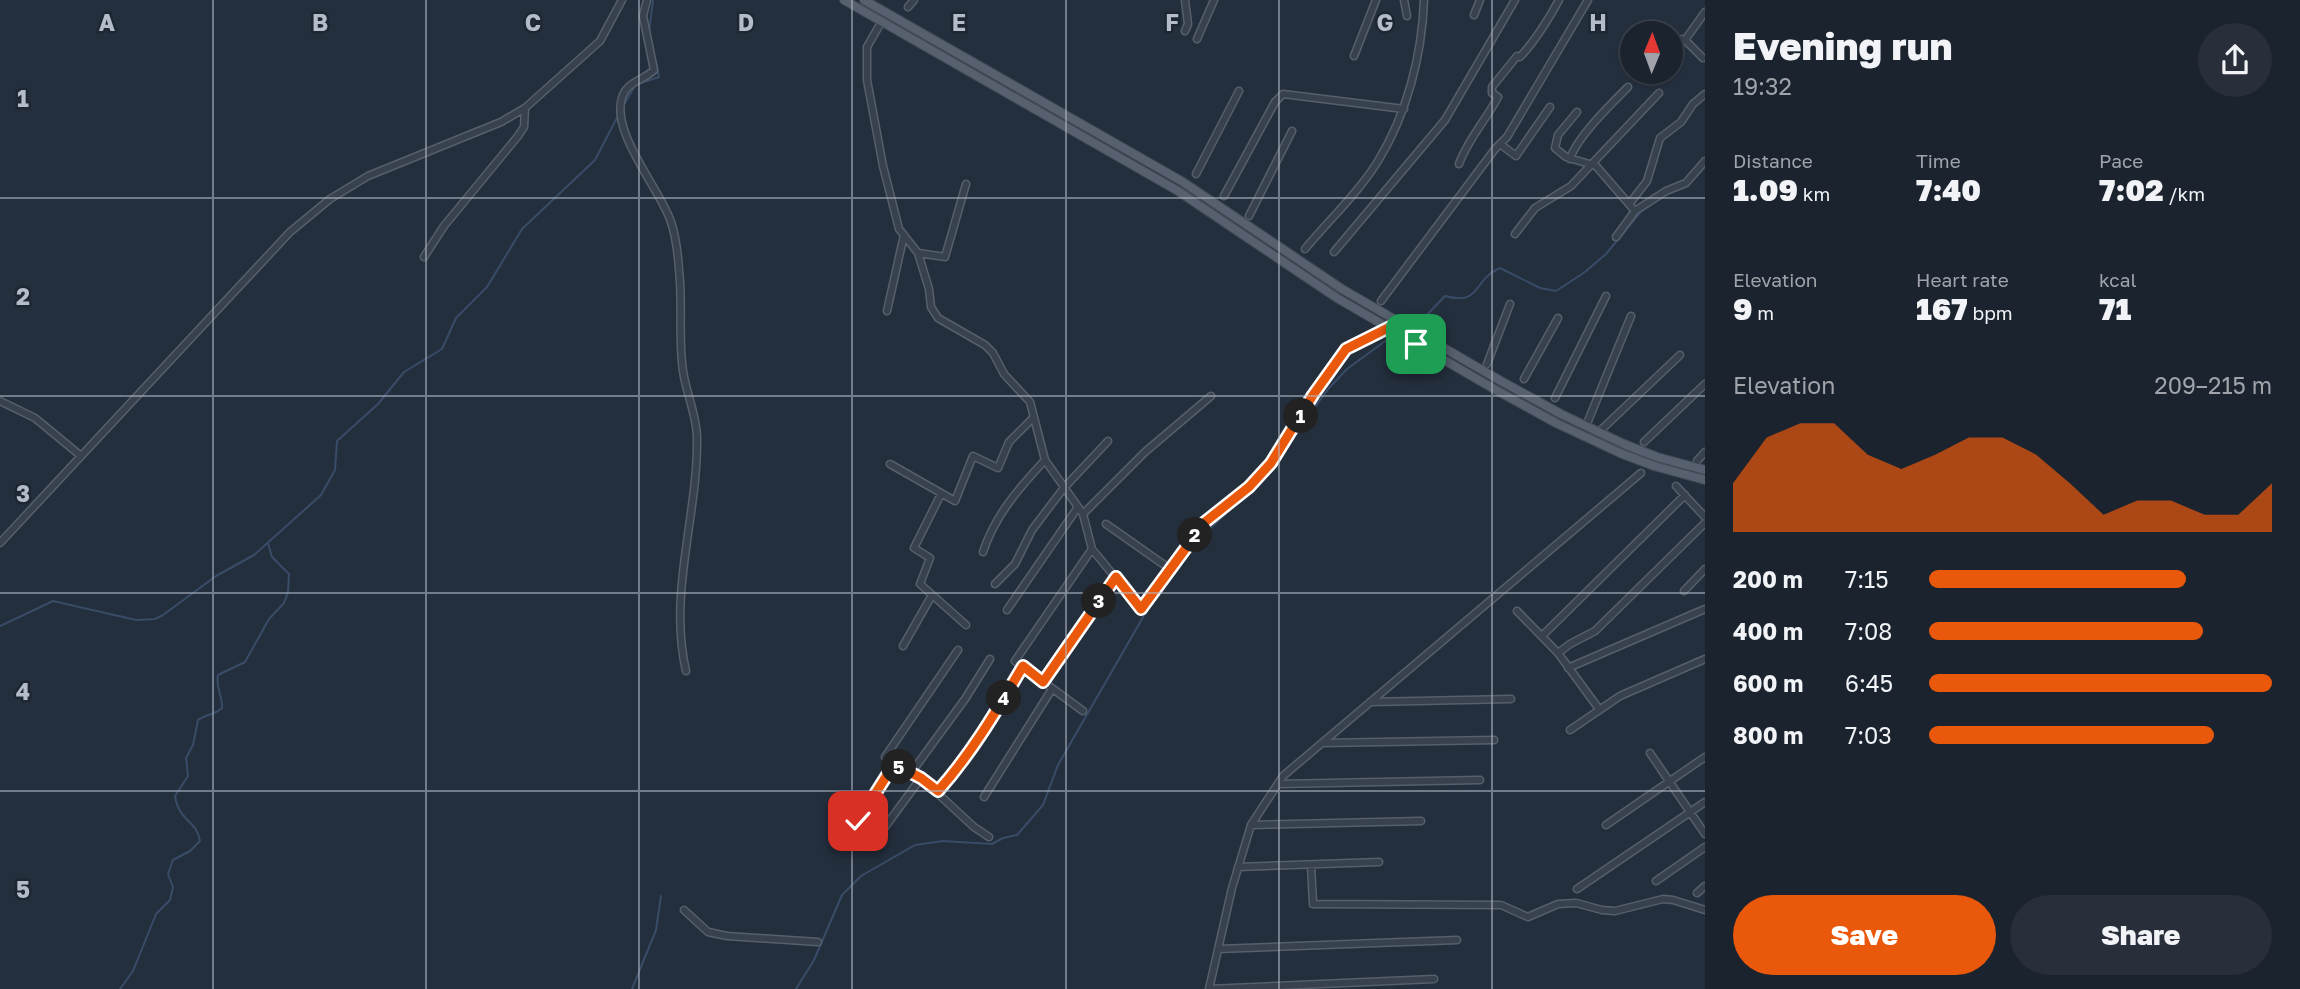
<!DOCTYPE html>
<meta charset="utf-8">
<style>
:root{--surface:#1b232e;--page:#282f3a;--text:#f1f3f6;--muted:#a0a4aa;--line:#39404a;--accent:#ea580c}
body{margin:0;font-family:"Golos Text",sans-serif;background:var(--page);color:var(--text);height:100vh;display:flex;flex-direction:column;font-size:26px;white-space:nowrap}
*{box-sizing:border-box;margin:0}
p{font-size:23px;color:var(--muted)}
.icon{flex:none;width:38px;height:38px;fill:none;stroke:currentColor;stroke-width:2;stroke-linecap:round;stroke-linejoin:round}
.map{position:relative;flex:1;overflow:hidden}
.sheet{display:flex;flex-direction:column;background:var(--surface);width:595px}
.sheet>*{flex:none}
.needle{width:46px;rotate:1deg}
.controls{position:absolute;left:1620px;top:21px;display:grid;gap:14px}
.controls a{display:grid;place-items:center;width:63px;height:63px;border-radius:50%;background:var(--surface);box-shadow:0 2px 5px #0004,0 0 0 2px var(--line);font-size:35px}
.pin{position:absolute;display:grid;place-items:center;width:60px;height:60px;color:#fff;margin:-30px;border-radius:14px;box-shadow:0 4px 10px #0006}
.km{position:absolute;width:35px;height:35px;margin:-18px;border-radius:50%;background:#222;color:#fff;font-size:19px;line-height:35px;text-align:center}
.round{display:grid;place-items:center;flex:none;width:74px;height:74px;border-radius:37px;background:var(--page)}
.headline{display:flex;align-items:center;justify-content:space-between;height:119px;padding:0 28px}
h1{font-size:38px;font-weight:800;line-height:52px}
.metrics{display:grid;grid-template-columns:repeat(3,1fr);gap:10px;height:119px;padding:7px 28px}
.metrics div{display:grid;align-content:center}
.metrics b{font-size:30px;font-weight:800}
.metrics small{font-size:19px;font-weight:400}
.metrics p{font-size:19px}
.chart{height:196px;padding:14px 28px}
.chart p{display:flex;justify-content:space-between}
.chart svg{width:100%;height:126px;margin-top:7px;fill:var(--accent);opacity:.7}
.primary-button{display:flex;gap:14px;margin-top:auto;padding:14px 28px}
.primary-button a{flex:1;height:80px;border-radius:42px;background:var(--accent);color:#fff;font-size:28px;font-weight:800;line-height:80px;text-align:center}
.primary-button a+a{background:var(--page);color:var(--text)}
ul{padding:0 28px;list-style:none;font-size:23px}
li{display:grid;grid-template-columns:112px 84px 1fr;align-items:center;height:52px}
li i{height:18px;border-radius:9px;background:var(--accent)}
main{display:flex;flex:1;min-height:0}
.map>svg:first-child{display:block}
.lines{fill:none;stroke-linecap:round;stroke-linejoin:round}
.stream{stroke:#394c67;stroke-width:2}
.minor-casing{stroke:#565f6c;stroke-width:9}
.major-casing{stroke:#414a57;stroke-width:10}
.minor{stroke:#38414e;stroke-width:6}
.major{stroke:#56606e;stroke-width:8}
.route-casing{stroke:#fff;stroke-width:14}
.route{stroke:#ea580c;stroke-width:9}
.grid{fill:none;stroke:#b4bcc9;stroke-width:2;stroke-opacity:0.55}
.grid-label{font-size:23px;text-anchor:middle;font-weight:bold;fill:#b4bcc9;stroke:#1d2633;stroke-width:5;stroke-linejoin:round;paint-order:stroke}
</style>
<main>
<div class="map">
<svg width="1705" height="989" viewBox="0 0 1705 989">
<rect width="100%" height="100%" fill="#242f3e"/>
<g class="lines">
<!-- stream -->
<path class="stream" d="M 638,84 L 659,77 L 649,32 L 653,0
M 625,103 L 634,87
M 1700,172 L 1705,166
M 1423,319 L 1445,296 C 1482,306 1472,280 1500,268 L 1540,288 L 1556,291 L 1585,272 L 1606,254 L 1643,209
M 1277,458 L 1329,388 L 1347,369 L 1388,339
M 1252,488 L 1267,471
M 0,626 L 53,601 L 136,620 L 155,619 L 163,615 L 216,576 L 254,555 L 321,495 L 335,470 L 337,441 L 378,404 L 404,372 L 442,349 L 456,318 L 487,287 L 522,229 L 595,160 L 619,114
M 120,989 L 133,971 L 156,914 L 170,900 L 173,887 L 168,874 L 173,860 L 190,851 L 200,841 C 197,820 179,822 175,796 L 188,776 L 186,758 L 193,745 L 198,720 C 206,714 215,715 222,708 C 223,696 215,687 218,675 L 245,662 L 269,619 L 284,603 L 288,592 L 289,574 L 272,557 L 268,543
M 632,989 L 656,930 L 661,896
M 796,989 L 814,960 L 842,895 L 861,876 L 915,845 L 943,841 L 992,844 L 1003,838 L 1017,835 L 1043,805 L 1058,765 L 1150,605 L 1191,547 L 1248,492"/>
<!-- minor casing -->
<g class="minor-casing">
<path id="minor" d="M 647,0 L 643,16 L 654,70 C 645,79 631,81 625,91 C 604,126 660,188 671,222 C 676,237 678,255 679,270 C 683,303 678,338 683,371 C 686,393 697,416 697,438 C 698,516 668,593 686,671
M 1404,0 L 1407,16
M 908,7 L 914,0
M 1474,15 L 1480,0
M 879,26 L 867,47 L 867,80 L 883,166 L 899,229 L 918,253 L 929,289 L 931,307 L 938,318 L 985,345 L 993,353 L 1004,374 L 1030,402 L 1045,460 L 1083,514 L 1092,549 L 1141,609 L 1205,522 L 1249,487 L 1271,462 L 1313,395 L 1346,349 L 1390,327
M 1185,31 L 1188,24 L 1185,0
M 1197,39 L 1214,0
M 1685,40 L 1703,58
M 1671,53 L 1682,39 L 1685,40 L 1705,12
M 1354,56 L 1376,0
M 1658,73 L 1659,72
M 1577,112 L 1558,135 L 1555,148 L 1566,157 L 1596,166 L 1635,211
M 1500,144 L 1516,156 L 1550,107
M 1570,159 C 1577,137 1611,104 1628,87
M 1459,164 C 1468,139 1486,120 1498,97 L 1492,93 L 1492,87 L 1517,56 L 1520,57 C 1536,40 1548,20 1559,0
M 1196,174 L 1239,91
M 1224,196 L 1275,102 L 1283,94 L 1404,109
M 1630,203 L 1647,181 L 1660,138 L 1681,122 L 1693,104 L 1705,94
M 1249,216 L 1292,131
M 1515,234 L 1535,208 L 1571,186 L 1659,93
M 1616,237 L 1635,211 L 1666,191 L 1686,183 L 1705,161
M 1305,249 C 1329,220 1359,192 1378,161 C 1407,114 1422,55 1424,0
M 1334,252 L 1445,120 L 1515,0
M 918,253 L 945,257 L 966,184
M 424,257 L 444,226 L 518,136 L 524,127 L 525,108
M 1381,301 L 1495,149 L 1507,137 L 1588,0
M 887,311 L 904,235
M 1487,364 L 1510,304
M 1524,379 L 1558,318
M 1555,398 L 1606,296
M 0,401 L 35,418 L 81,456
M 1588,421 L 1631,316
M 1601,430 L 1680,355
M 1644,442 L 1705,384
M 1697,461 L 1705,452
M 890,464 L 955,501 L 973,456 L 998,468 L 1009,442 L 1033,418
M 1676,486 L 1705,517
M 941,494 L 914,548 L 930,558 L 920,584 L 966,625
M 1083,514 L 1145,452 L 1211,396
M 1106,524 L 1170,569
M 0,543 L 290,232 L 330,199 L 368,176 L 501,122 L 525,108 L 600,41 L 622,0
M 983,552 C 995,515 1020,487 1045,460
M 995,584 L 1015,564 L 1032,530 L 1063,489 L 1108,441
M 1684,591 L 1705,569
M 1007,610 L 1078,507
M 1517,611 L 1558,653 L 1599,709
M 1543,635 L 1685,495
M 903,646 L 932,595
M 958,650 L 885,757 L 921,778 L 974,827 L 989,837
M 1558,653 L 1570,644 L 1595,631 L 1705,523
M 1568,668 L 1705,609
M 1043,682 L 1116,577
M 1370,702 L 1511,699
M 1083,711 L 1015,661 L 1092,549
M 1570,730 L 1620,696 L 1705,659
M 1322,743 L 1494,740
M 1650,753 L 1705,834
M 911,773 L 965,699 L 990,659
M 1278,784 L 1480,780
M 938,791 C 972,753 997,710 1023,666
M 984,797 L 1052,689
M 858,821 L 893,764
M 1251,825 L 1421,821
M 1606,825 L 1705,757
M 882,831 L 921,778
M 1311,865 L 1313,904 L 1501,905 L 1528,917 L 1558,904 L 1576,903 L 1602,910 L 1615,911 L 1663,899 L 1673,900 L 1705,910
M 1238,867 L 1379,862
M 1656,881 L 1705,847
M 1577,889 L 1705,802
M 1697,893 L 1705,886
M 684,910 L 708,932 L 727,936 L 818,942
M 1218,949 L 1457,940
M 1209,989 L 1232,888 L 1251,825 L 1283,776 L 1641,473
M 1209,989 L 1434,979"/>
</g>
<!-- major casing -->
<g class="major-casing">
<path id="major" d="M 844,0 L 1178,191 L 1337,298 L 1496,390 L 1556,423 L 1620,453 L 1654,466 L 1705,480
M 864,0 L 1183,182 L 1342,289 L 1501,381 L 1561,414 L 1624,444 L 1657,457 L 1705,470"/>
</g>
<!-- minor -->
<use href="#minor" class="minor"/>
<!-- major -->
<use href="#major" class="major"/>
</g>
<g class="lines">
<!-- route casing -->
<g class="route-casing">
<path id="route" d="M 858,821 L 894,764 L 921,778 L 938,791 C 972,753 997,710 1023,666 L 1043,682 L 1116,577 L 1141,609 L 1205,522 L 1249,487 L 1271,463 L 1313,395 L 1346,349 L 1390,327 L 1416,344"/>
</g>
<!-- route -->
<use href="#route" class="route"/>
</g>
<!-- grid -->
<path class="grid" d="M 213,0 L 213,989M 426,0 L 426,989M 639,0 L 639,989M 852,0 L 852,989M 1066,0 L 1066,989M 1279,0 L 1279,989M 1492,0 L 1492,989M 0,198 L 1705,198M 0,396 L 1705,396M 0,593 L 1705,593M 0,791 L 1705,791"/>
<g class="grid-label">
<text x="107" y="31">A</text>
<text x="320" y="31">B</text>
<text x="533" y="31">C</text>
<text x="746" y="31">D</text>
<text x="959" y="31">E</text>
<text x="1172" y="31">F</text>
<text x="1385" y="31">G</text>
<text x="1598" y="31">H</text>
<text x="23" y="107">1</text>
<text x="23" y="305">2</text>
<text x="23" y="502">3</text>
<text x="23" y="700">4</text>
<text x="23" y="898">5</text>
</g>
</svg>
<div class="controls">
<a><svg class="needle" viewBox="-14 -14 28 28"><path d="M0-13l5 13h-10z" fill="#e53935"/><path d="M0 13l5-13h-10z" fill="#a0a4aa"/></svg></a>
</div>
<div class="pin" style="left:1416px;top:344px;background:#1e9e55"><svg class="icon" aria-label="arrive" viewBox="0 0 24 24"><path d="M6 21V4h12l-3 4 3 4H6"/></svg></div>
<div class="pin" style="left:858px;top:821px;background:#d93025"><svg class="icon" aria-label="check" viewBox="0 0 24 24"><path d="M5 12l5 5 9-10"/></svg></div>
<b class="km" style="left:1301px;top:416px">1</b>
<b class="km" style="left:1195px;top:535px">2</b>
<b class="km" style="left:1099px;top:601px">3</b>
<b class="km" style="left:1004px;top:698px">4</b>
<b class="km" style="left:899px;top:767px">5</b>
</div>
<section class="sheet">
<div class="headline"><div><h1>Evening run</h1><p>19:32</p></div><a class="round"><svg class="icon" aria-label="share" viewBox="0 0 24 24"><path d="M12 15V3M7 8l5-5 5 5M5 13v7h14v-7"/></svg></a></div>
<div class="metrics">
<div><p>Distance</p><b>1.09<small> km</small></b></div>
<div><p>Time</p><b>7:40</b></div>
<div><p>Pace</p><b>7:02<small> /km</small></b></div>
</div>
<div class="metrics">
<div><p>Elevation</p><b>9<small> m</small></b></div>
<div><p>Heart rate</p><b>167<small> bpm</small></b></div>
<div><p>kcal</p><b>71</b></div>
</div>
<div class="chart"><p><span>Elevation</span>209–215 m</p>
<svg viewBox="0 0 160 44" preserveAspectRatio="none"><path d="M0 44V27L10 11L20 6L30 6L40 17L50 22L60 17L70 11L80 11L90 17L100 27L110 38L120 33L130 33L140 38L150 38L160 27V44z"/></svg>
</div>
<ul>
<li><b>200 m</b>7:15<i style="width:75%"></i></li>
<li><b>400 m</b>7:08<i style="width:80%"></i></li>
<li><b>600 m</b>6:45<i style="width:100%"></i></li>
<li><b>800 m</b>7:03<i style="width:83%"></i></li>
</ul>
<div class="primary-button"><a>Save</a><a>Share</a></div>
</section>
</main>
